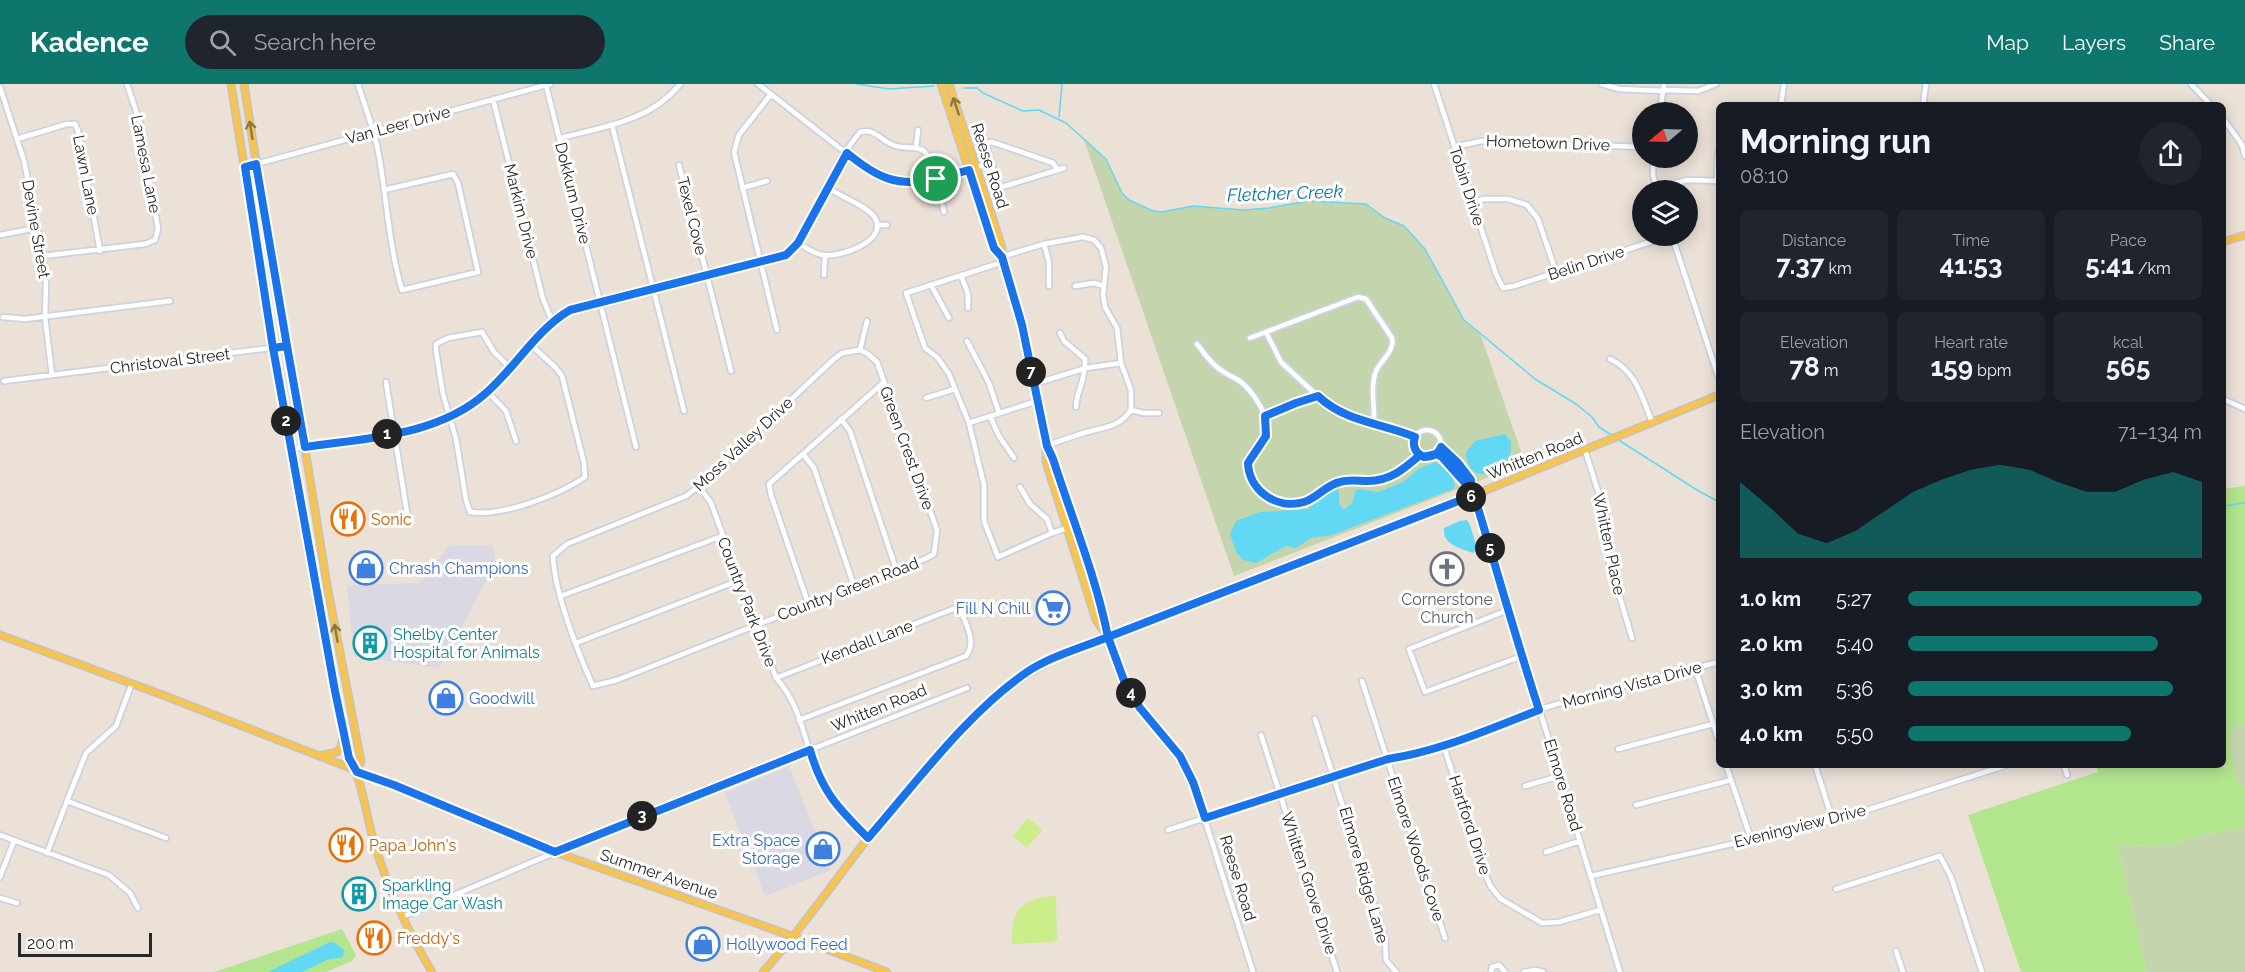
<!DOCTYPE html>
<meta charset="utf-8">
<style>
:root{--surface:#171b24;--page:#20242c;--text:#f1f3f6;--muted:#9ea1a6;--accent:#0f766e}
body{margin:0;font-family:Raleway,sans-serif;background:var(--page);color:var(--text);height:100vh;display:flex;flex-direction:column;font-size:22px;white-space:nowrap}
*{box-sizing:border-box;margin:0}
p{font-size:20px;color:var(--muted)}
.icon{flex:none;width:33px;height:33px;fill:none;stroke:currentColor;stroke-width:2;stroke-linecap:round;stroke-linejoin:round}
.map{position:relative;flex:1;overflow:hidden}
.drawer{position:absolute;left:1716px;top:18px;width:510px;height:666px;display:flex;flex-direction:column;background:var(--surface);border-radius:9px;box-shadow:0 3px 15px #0003}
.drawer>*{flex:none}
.needle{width:39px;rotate:251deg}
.buttons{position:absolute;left:1632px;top:18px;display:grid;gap:12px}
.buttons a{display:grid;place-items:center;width:66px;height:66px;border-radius:50%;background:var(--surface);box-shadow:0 3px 15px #0003;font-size:30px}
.scale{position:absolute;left:18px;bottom:15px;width:134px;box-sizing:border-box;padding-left:6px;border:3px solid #272727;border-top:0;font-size:16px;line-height:21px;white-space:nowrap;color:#272727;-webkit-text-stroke:4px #fff;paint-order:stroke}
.pin{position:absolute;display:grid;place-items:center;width:51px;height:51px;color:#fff;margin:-26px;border:3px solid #fff;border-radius:50%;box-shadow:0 2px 6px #0007}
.km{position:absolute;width:30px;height:30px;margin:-15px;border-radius:50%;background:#222;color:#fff;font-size:16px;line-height:30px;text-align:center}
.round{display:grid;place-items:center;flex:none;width:63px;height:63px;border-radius:32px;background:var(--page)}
.head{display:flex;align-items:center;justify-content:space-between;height:102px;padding:0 24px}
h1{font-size:33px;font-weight:700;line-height:45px}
.stats{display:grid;grid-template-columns:repeat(3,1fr);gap:9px;height:102px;padding:6px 24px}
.stats div{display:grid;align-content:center;border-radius:9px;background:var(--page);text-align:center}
.stats b{font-size:26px;font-weight:700}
.stats small{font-size:16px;font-weight:400}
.stats p{font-size:16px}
.chart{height:168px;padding:12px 24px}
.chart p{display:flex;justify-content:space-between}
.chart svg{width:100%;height:108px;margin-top:6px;fill:var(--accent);opacity:.7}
ul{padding:0 24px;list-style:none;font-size:20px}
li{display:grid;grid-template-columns:96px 72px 1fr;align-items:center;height:45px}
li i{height:15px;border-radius:8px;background:var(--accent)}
header{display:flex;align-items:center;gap:36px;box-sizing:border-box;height:84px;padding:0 30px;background:var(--accent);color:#fff}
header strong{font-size:28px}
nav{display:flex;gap:33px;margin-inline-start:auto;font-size:21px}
.search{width:420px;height:54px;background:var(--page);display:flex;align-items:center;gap:15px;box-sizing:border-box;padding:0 21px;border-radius:33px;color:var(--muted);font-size:22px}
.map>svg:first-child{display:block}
.industrial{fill:#dad8e2}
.green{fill:#b3e58f}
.cemetery{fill:#c4d5ad}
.pitch{fill:#cbed8a}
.water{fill:#62d8f4}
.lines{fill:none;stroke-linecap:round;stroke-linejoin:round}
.stream{stroke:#62d8f4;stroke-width:1.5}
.minor-casing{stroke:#ccd2e1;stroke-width:8}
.major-casing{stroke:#c3c3c3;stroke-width:9}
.minor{stroke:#fff;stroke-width:4.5}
.major{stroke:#f7c44f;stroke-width:6}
.oneway{stroke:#8f763b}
.route-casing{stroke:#fff;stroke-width:12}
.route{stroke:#1a73e8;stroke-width:8}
.labels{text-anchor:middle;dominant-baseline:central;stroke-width:6;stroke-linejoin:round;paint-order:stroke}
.street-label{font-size:16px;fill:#272727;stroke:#fff}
.food-label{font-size:16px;fill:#c56008;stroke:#fff;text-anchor:start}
.shop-label{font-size:16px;fill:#366cbe;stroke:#fff;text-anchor:start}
.worship-label{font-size:16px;fill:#5b616d;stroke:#fff}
.culture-label{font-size:16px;fill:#0d838f;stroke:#fff;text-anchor:start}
.water-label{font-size:18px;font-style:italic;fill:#06739b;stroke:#fff}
</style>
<header>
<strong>Kadence</strong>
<div class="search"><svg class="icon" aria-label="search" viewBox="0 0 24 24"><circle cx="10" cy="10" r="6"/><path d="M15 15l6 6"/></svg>Search here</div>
<nav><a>Map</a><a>Layers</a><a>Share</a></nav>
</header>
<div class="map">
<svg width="2245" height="888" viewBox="0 0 2245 888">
<rect width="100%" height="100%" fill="#ebe1d7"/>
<!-- industrial -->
<path class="industrial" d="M 493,461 L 496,479 L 439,584 L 354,572 L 347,503 L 356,501 L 420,499 L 448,462 Z
M 789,682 L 831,786 L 765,812 L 725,709 Z"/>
<!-- green -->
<path class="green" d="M 2245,402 L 2245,642 L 2235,640 L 2235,694 L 2245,703 L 2245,744 L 2208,750 L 2167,762 L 2117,761 L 2147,888 L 2021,888 L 1968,731 L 2098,688 L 2096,681 L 2223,681 L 2223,405 Z
M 342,845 L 356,871 L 352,877 L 326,888 L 214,888 Z"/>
<!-- cemetery -->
<path class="cemetery" d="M 1083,53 L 1106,75 L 1122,109 L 1129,116 L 1153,127 L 1162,128 L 1193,122 L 1243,126 L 1269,124 L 1308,117 L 1366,120 L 1385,134 L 1404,142 L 1425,165 L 1464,236 L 1480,249 L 1525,379 L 1234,492 Z
M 2235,640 L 2245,642 L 2245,703 L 2235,694 L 2229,652 Z
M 2245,744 L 2245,888 L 2147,888 L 2117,761 L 2167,762 L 2208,750 Z"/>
<!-- pitch -->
<path class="pitch" d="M 1028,734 L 1042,746 L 1027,764 L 1013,752 Z
M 1056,812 L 1057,855 L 1054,858 L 1012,860 C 1011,826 1021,814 1056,812 Z"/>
<!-- water -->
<path class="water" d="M 1505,350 L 1511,358 L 1510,377 C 1493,390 1468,401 1466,368 L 1475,357 Z
M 1435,378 L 1451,388 L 1455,402 L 1453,405 L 1332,451 L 1311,454 L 1296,464 L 1286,462 L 1256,479 L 1243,476 L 1236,468 L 1230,450 L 1236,437 L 1260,428 L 1308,425 L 1333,405 L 1338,404 C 1340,411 1338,416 1341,423 L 1344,425 C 1352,421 1354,416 1355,407 L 1359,405 L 1378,408 L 1405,397 L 1418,385 Z
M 1467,436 L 1470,441 L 1477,464 L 1473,469 C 1461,464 1442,461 1444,444 L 1460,437 Z
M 330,858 L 335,859 L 344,866 L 343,873 L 327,876 L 302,888 L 268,888 Z"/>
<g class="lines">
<!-- stream -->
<path class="stream" d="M 857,0 L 889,5 L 934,2
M 964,4 L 977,4 L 983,9 L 1023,27 L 1039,26 L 1066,39 L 1106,75 L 1122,109 L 1129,116 L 1153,127 L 1162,128 L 1193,122 L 1243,126 L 1269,124 L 1308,117 L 1366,120 L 1385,134 L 1404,142 L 1425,165 L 1464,236 L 1535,295 L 1576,320 L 1592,333 L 1599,343 L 1613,352
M 1059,33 L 1062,0
M 1617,355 L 1697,406 L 1719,418
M 2223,422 L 2245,419"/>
<!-- minor casing -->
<g class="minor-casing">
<path id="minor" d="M 358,0 C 365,23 375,48 379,72 C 387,116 389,163 402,206 L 478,188 L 458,99 L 453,90 L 384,106
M 758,0 L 865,84 L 888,95 L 906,98 L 930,97 L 991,79
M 1434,0 L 1496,190 L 1503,204 L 1514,202 L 1669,152
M 1602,0 L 1619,5 L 1663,7
M 2191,0 L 2211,21
M 546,1 L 636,363
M 0,3 L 24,77 L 43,172 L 46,199 L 45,233 L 52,291
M 1663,6 L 1698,7 L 1716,0
M 771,10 L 739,51 L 734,68 L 777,246
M 493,15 L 543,215 L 552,237
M 1781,21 L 1784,0
M 1923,21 L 1926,0
M 1660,28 L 1664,0
M 2223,34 L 2242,61 L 2245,72
M 612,41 L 684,327
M 560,54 C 603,43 651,37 680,0
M 17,55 L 67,40 L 75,40 L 78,47 L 100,167
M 984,55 L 999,104 L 1064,84
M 986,60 L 990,58 L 998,60 L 1053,79 L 1058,86
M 1454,63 L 1482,57 L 1642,63
M 916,64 L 918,46
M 1653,74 L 1653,91 L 1657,106
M 679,81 L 731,287
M 245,83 L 550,0
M 1717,97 L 1718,69
M 742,104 L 767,97
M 1656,104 L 1687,96 L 1719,97
M 1473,118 L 1484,115 L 1508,115 L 1527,121 L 1538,135 L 1556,188
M 877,141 L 887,141
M 0,151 L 36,144
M 1672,152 L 1719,295
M 798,159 C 805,163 814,170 823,171 C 839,174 889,157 875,134 C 869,123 840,112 828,104
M 1044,160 L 1049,178 L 1049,202
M 43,172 L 145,160 L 155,156 L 158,145 L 140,39 L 127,0
M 1001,173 L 1044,160 L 1083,153 L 1094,156 L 1101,164 L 1106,183 L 1103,211 L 1105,223 L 1117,244 L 1121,279 L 1131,306 L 1131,326
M 1003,178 L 906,209 L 925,264 L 938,274 L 949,290 L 969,339 L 984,401 L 984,437 L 998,473 L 1052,449 L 1074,442
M 824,191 L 825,172
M 961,191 L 968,210 L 968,224
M 931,201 L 949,234
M 1075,202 L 1094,199 L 1104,202
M 3,233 L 25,235 L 170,217
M 1266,248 L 1281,278 L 1324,318 L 1338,329 L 1370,339 L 1391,343 L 1415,353
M 1060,249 L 1064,257 L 1085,275 C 1086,296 1077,305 1076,323
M 1250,254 L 1358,213 L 1366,215 L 1392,254 C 1395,267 1381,276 1376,287 C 1370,303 1375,323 1374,340
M 967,257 L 989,299 L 999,329
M 1197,260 C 1203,268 1210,278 1218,284 C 1224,289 1231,292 1238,296 C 1249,303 1260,319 1265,332 C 1275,362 1242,366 1250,390 C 1257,413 1283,425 1305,417 C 1318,413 1327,401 1341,397 C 1350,395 1360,397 1368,397 C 1390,397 1404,385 1420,371
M 860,266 L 868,270 L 877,278 L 937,446 L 934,470 L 927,474 L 617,596 L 593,602 C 578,569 554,507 553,472 L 567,460 L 686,412 L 699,402 L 834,275 L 842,269 Z
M 860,266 L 867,237
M 1610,275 C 1636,287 1642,313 1652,338
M 510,284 L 494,268 L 482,248 L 448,254 L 436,260 L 436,267 L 443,310 L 456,355 L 466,416 L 470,428 C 502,433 559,411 585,393 L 584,379 L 562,292 L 556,284 L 531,261
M 4,297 L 287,262
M 386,298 L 407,429
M 1034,300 L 1086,284 L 1121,279
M 488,308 L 506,327 L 516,357
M 926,314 L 955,305
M 2223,315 L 2245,325
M 1131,326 L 1143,329 L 1159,329
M 990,332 L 999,352 L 1014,374
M 1265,332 L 1296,319 L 1318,312
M 841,335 L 850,347 L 896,485
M 969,339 L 1037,317
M1413 360a14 14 0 1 1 28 0a14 14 0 1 1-28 0Z
M 1046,362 C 1059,357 1071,353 1084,349 C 1103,343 1119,344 1131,326
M 1441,363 L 1458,379 L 1471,395 L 1471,402 L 1620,888
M 291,365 C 354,356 436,353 486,309 C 516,283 535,245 570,226 L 786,170 L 798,159 L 850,61 L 860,48 C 875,44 880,56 893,61 C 902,65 911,62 920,65 C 935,69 940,114 944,128
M 1585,366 L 1607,436 L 1609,477 L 1632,554
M 803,370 L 814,384 L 854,502
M 1436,370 C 1452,377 1457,394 1471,402
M 699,402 L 711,419 L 776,594 C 799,618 805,656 816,688 C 826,715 848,734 868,754
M 1020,403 L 1030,420 L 1047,435 L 1052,449
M 561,512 L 722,452
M 808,519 L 771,411 L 769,400 L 883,299
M 1508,526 L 1409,565 L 1425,608 L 1522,572
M 1108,553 L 1126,602 L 1139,623 L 1181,672 L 1193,698 L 1253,888
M 576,559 L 740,496
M 1695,584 L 1719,658
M 776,594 L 953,525 L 960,525 C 966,540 977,558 966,572 L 799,636
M 1362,597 L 1445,854
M 132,599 L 116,642 L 86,669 L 67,717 L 166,754
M 1315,635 L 1385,855 L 1386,876 L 1396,888
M 1261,651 L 1337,888
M 1444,663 L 1486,792 L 1491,803 L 1501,815 L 1542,839 L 1559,838 L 1600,826
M 1618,665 L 1713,640
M 1726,681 L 1751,755
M 1815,681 L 1833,737
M 2064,681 L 2067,691
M 1525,702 L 1560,692
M 1636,721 L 1731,696
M 1168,746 L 1388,675 C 1446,667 1487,642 1541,625 C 1599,607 1660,593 1719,578
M 0,751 L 109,791 L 130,809 L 138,824
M 1546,768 L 1580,757
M 47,769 L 67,717
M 1591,792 L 1833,737 L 2007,681
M 0,793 L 14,757
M 1836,805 L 1940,772 L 1951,793 L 1982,888
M 0,814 L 17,819
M 402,833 L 632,736 L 967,604
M 1896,867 L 1903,888
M 1491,888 L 1492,883 L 1499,881 L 1505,888
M 1524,888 L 1535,886 L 1543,888"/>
</g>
<!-- major casing -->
<g class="major-casing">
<path id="major" d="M 231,0 L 282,319 L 319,527 L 349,674 C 364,701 366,733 375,762 C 389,806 408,848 432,888
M 244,0 L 271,174 L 299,327 L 327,501 L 361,677 L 357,688
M 941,0 L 994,164 L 1001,172
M 949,0 L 1002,163 L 1001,173 L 1022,241 L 1046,362 L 1053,375 L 1104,534 L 1108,553
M 2223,158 L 2245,151
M 1046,363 L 1046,378 L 1096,536 L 1105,549
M 0,551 L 160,610 L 394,701 L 555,768 L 792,852 L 887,888
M 319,672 L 337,668 L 341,663 L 343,654
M 763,888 C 801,846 833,799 868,754 C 887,730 908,708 928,685 C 971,636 1003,598 1063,571 L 1474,411 L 1719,311"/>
</g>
<!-- minor -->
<use href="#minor" class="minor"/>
<!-- major -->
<use href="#major" class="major"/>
</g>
<!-- one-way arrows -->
<defs><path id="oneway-shaft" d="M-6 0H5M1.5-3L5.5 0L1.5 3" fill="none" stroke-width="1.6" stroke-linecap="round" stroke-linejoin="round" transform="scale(1.5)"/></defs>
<g class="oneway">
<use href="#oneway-shaft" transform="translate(956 22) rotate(-108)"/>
<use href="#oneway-shaft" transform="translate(251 46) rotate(-99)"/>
<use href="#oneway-shaft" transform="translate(336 549) rotate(-100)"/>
</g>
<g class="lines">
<!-- route casing -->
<g class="route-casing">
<path id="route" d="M 936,95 C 897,104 876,93 847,69 L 798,159 L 786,171 L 570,226 C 536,246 516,283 486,309 C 438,352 366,354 305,363 L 287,262 L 273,264 L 245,83 L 256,80 L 287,262 L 273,264 L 335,607 L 349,674 L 357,688 L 394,701 L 555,768 L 810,666 C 822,708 838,724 868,754 C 916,699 968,628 1027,588 C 1051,572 1081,564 1108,553 L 1126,602 L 1140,624 L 1180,672 L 1193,698 L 1205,734 L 1388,675 C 1441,667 1489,645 1539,626 C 1516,555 1496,483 1474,411 L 1471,402 L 1465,399 L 1442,373 L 1436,370 L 1424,373 C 1415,369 1412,362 1415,353 C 1382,339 1345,338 1318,312 L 1296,319 L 1265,332 L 1266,352 L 1248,379 C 1249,407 1277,426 1304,418 C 1317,414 1326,401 1340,398 C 1349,395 1359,397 1368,397 C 1390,397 1404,385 1420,371 C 1429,375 1437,372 1441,363 L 1458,379 L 1471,396 L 1471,402 L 1474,411 L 1108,553 C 1096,493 1072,434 1053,375 L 1047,362 L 1022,241 L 1002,173 L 994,164 L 969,86 L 936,95"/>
</g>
<!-- route -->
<use href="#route" class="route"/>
</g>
<!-- icons -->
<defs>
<g id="restaurant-ring" transform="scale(1.725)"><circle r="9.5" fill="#fff" stroke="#e8710a" stroke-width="1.5"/><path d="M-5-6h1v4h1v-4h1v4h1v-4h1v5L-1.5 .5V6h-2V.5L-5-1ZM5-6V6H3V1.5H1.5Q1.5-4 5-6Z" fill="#e8710a"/></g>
<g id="shop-ring" transform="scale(1.725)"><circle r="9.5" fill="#fff" stroke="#3f7fe0" stroke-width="1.5"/><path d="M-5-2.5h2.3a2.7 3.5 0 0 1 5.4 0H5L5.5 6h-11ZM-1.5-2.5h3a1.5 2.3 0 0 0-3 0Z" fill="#3f7fe0"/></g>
<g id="church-ring" transform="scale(1.725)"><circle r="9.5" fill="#fff" stroke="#6b7280" stroke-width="1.5"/><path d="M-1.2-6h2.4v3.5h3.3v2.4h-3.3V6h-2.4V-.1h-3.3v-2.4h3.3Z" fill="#6b7280"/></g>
<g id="supermarket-ring" transform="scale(1.725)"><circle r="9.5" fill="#fff" stroke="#3f7fe0" stroke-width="1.5"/><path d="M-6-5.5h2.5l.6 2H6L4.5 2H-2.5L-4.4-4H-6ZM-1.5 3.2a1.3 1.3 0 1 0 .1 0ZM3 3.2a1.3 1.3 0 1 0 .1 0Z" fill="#3f7fe0"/></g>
<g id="building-ring" transform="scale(1.725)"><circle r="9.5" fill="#fff" stroke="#0f9aa8" stroke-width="1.5"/><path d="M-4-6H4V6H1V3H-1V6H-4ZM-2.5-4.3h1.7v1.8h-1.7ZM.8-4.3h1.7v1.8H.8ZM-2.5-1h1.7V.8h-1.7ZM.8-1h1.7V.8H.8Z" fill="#0f9aa8"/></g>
</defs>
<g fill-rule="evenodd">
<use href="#restaurant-ring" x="348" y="435"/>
<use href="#shop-ring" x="366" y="484"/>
<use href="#church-ring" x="1447" y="485"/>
<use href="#supermarket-ring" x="1053" y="524"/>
<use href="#building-ring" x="370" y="559"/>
<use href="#shop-ring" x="446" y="614"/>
<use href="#restaurant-ring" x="346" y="761"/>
<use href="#shop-ring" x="823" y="765"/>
<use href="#building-ring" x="359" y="810"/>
<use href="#restaurant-ring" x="374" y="854"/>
<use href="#shop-ring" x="703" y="860"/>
</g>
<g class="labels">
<!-- street labels -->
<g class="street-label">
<text transform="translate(398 41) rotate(-15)">Van Leer Drive</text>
<text transform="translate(1548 59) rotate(2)">Hometown Drive</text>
<text transform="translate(146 80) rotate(79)">Lamesa Lane</text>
<text transform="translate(990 82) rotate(72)">Reese Road</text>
<text transform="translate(86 91) rotate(79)">Lawn Lane</text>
<text transform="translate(1467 102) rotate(72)">Tobin Drive</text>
<text transform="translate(573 109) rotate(76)">Dokkum Drive</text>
<text transform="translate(521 127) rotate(76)">Markim Drive</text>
<text transform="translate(692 132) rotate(76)">Texel Cove</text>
<text transform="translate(36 145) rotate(80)">Devine Street</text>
<text transform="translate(1586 179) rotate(-18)">Belin Drive</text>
<text transform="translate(170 277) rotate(-7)">Christoval Street</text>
<text transform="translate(743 360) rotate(-43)">Moss Valley Drive</text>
<text transform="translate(907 364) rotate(70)">Green Crest Drive</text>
<text transform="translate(1535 372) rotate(-22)">Whitten Road</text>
<text transform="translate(1609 460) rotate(78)">Whitten Place</text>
<text transform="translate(848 505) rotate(-21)">Country Green Road</text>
<text transform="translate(747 518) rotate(69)">Country Park Drive</text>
<text transform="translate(867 558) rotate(-21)">Kendall Lane</text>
<text transform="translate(1632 601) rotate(-15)">Morning Vista Drive</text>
<text transform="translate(879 624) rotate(-22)">Whitten Road</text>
<text transform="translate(1563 701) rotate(73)">Elmore Road</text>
<text transform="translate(1470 741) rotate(72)">Hartford Drive</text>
<text transform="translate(1800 742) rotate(-14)">Eveningview Drive</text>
<text transform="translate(1416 765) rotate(72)">Elmore Woods Cove</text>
<text transform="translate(659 790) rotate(19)">Summer Avenue</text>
<text transform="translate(1364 791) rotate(74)">Elmore Ridge Lane</text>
<text transform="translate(1238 794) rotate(73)">Reese Road</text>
<text transform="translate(1309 799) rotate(72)">Whitten Grove Drive</text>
</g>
<!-- food labels -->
<g class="food-label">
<text x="371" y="435">Sonic</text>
<text x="369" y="761">Papa John's</text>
<text x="397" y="854">Freddy's</text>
</g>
<!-- shop labels -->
<g class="shop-label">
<text x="389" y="484">Chrash Champions</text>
<text x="1030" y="524" text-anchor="end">Fill N Chill</text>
<text x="469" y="614">Goodwill</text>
<text x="800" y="756" text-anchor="end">Extra Space<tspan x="800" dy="18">Storage</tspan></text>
<text x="726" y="860">Hollywood Feed</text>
</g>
<!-- worship labels -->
<g class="worship-label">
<text x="1447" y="515">Cornerstone<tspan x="1447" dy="18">Church</tspan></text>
</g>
<!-- culture labels -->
<g class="culture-label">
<text x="393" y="550">Shelby Center<tspan x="393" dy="18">Hospital for Animals</tspan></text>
<text x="382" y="801">Sparkling<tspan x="382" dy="18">Image Car Wash</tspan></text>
</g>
<!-- water labels -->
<g class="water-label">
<text transform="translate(1285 109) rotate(-2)">Fletcher Creek</text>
</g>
</g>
</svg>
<div class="buttons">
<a><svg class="needle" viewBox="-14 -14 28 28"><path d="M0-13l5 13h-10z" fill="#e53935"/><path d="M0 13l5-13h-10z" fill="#9ea1a6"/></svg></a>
<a><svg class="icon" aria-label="layers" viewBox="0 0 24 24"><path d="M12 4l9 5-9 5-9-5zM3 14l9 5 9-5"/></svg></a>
</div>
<div class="scale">200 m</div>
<div class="pin" style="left:936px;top:95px;background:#1e9e55"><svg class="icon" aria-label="arrive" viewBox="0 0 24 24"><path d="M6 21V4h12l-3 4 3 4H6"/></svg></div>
<b class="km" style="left:387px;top:350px">1</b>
<b class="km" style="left:286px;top:337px">2</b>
<b class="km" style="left:642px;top:732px">3</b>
<b class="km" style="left:1131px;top:609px">4</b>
<b class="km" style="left:1490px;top:464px">5</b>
<b class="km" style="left:1471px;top:413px">6</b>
<b class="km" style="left:1031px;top:288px">7</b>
<section class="drawer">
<div class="head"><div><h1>Morning run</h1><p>08:10</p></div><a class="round"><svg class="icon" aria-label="share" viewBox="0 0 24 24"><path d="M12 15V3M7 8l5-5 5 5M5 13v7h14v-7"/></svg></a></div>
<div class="stats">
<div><p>Distance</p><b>7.37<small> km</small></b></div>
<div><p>Time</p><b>41:53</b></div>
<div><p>Pace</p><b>5:41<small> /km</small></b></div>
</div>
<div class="stats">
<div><p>Elevation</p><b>78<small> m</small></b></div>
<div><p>Heart rate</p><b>159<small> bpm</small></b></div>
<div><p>kcal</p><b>565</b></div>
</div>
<div class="chart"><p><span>Elevation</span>71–134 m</p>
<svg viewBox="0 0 160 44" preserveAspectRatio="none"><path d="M0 44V13L10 23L20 34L30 38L40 33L50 25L60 17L70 12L80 8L90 6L100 8L110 13L120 17L130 17L140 12L150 9L160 13V44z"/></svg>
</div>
<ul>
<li><b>1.0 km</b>5:27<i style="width:100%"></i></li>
<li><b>2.0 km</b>5:40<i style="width:85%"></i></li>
<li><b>3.0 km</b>5:36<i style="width:90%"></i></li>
<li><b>4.0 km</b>5:50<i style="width:76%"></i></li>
</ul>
</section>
</div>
